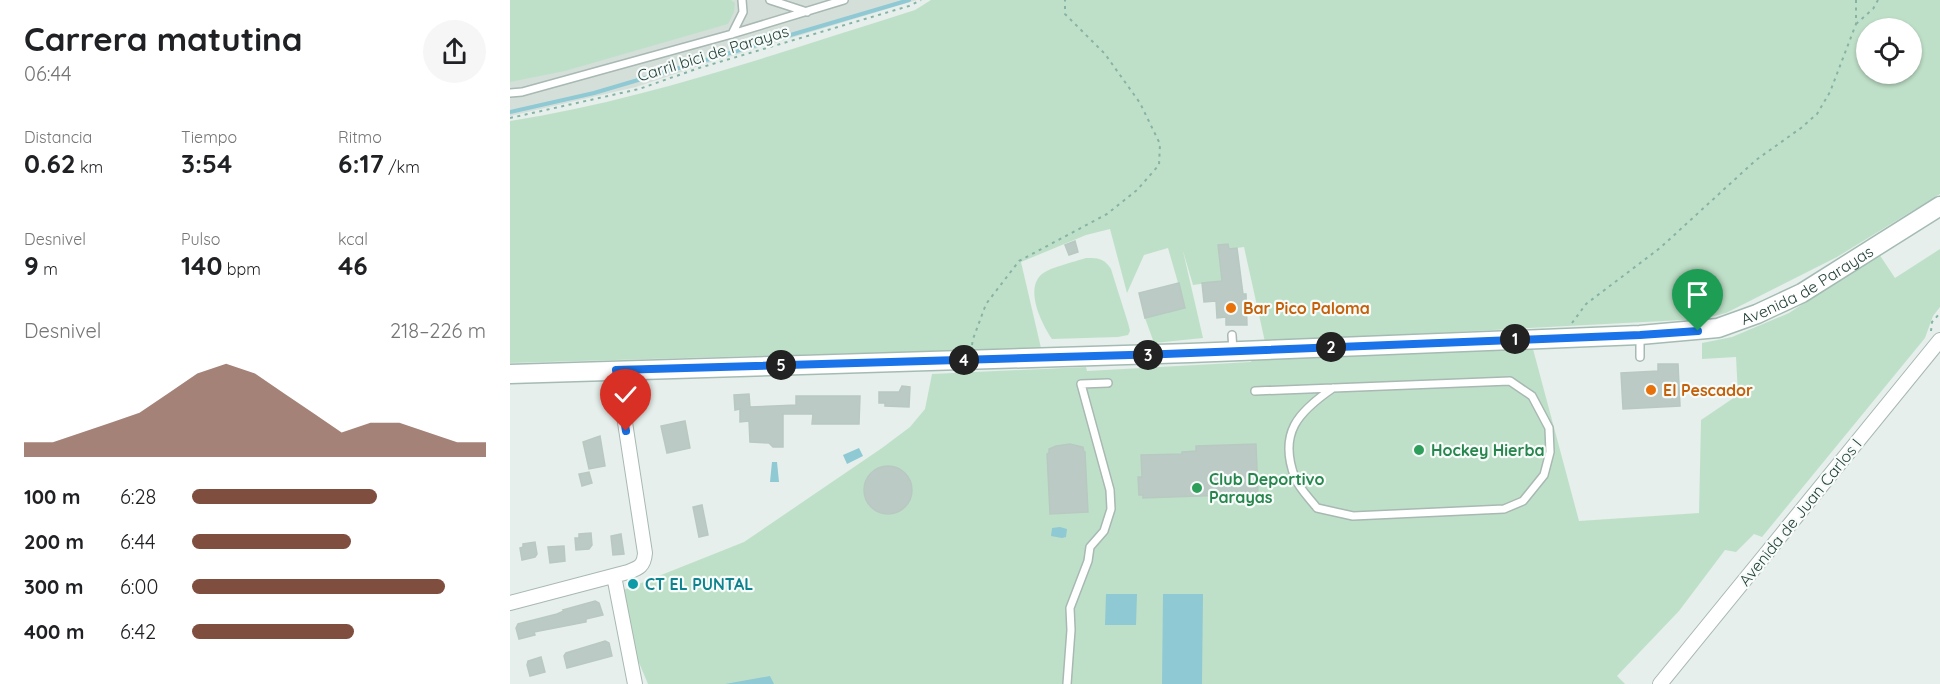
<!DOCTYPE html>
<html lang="es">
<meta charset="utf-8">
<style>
:root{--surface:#fff;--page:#f6f6f6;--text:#202124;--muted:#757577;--accent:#7f4e3f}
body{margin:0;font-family:Quicksand,sans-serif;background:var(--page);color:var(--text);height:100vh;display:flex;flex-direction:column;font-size:22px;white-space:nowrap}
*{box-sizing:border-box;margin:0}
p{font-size:20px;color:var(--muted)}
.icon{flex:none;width:33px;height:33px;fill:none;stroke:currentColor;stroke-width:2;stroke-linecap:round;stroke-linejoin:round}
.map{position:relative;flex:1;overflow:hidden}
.sheet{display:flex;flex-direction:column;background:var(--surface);width:510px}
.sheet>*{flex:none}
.buttons{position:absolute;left:1346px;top:18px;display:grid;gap:12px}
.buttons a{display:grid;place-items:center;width:66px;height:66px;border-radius:50%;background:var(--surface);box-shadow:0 2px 4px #0004;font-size:30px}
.pin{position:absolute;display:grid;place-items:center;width:51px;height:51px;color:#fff;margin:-62px -26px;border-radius:50% 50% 50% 0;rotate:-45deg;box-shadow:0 0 6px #0007}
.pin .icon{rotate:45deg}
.km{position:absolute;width:30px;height:30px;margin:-15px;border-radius:50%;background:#222;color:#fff;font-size:16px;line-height:30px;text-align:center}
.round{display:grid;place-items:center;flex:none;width:63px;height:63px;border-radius:32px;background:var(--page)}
.summary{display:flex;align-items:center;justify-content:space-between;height:102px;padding:0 24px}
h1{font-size:33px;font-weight:700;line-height:45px}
.metrics{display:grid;grid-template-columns:repeat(3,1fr);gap:9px;height:102px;padding:6px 24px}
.metrics div{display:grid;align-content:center}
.metrics b{font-size:26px;font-weight:700}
.metrics small{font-size:16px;font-weight:400}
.metrics p{font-size:16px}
.chart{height:168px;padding:12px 24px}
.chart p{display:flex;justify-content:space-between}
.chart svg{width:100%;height:108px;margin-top:6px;fill:var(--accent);opacity:.7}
ul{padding:0 24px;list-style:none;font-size:20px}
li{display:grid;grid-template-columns:96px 72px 1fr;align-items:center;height:45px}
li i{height:15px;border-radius:8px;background:var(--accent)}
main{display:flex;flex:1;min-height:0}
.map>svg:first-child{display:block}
.built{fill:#d4dfda}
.green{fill:#bfe0c8;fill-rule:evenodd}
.water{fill:#8ec9d4}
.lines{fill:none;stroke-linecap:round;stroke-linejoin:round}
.stream{stroke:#8ec9d4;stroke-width:4}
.building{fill:#bbcac4;stroke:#b8c9c2;stroke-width:1.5}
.lane-casing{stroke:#a8b8b2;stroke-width:10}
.street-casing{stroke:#a8b8b2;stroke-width:16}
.secondary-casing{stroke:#a4bbb3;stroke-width:21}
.path{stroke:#86b3a5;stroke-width:2;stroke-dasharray:3 4.5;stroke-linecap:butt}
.lane{stroke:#fff;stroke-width:7}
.street{stroke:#fff;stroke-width:14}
.secondary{stroke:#fff;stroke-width:18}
.route-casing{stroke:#fff;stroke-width:12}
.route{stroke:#1a73e8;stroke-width:8}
.food-dot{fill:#e8710a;stroke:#f7fbf9;stroke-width:2}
.leisure-dot{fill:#2e9e5b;stroke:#f7fbf9;stroke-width:2}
.culture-dot{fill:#0f9aa8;stroke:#f7fbf9;stroke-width:2}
.labels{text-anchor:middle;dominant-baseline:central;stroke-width:4.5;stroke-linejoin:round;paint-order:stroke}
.street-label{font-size:16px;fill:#24423a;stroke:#f7fbf9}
.food-label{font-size:16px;font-weight:bold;fill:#c56008;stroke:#f7fbf9;text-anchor:start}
.leisure-label{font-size:16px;font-weight:bold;fill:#27864d;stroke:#f7fbf9;text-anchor:start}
.culture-label{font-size:16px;font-weight:bold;fill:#0d838f;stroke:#f7fbf9;text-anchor:start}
</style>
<main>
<section class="sheet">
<div class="summary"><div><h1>Carrera matutina</h1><p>06:44</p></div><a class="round"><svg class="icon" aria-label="share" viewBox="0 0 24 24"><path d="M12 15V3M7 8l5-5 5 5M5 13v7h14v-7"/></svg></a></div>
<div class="metrics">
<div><p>Distancia</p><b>0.62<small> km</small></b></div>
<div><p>Tiempo</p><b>3:54</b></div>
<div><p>Ritmo</p><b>6:17<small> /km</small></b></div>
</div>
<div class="metrics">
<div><p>Desnivel</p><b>9<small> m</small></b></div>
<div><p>Pulso</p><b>140<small> bpm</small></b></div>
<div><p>kcal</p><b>46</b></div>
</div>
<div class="chart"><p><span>Desnivel</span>218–226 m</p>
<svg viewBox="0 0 160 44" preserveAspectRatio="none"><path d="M0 44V38L10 38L20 34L30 30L40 26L50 18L60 10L70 6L80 10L90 18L100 26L110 34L120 30L130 30L140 34L150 38L160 38V44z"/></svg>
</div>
<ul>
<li><b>100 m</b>6:28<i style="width:63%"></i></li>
<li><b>200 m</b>6:44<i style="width:54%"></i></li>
<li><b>300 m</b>6:00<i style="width:86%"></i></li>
<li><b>400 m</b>6:42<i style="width:55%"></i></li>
</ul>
</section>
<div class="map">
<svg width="1430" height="684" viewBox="0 0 1430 684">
<rect width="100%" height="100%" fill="#e6efeb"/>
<!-- built -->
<path class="built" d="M 0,0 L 407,0 L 195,64 L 126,87 L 0,116 Z"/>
<!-- green -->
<path class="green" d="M 0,0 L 221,0 L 225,3 L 224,12 L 218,24 L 55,71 L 0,82 Z
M 421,0 L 1430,0 L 1430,194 L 1327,257 L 1216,313 L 1192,319 L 755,342 L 734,247 L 719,249 L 718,244 L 709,245 L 712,281 L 683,285 L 673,251 L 693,338 L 644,343 L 635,318 L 675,307 L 658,248 L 634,255 L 617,293 L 600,229 L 576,235 L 511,262 L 531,348 L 0,363 L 0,121 C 139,99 271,52 405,10 ZM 1356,28 L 1401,28 L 1401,74 L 1356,74 Z
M 1430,249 L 1430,307 L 1423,316 L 1415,338 L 1252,537 L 1244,534 L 1226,552 L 1215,550 L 1169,611 L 1107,676 L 1115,684 L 138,684 L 127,658 L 111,591 L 234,542 L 372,448 L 400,427 L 415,409 L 422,374 L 576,367 L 577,371 L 741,362 L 742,359 L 1023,349 L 1069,521 L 1189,513 L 1191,420 L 1228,395 L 1226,357 L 1192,359 L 1192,343 L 1222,337 L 1279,313 L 1369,254 L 1385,278 Z
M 576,258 C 588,258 594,258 601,269 L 618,323 L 620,331 L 618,335 L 608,337 L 542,339 C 532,324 514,289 532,274 C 541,267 564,262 576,258 Z"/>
<!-- water -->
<path class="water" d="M 349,448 L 353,456 L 337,464 L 333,455 Z
M 262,462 L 267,462 L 269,482 L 260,482 Z
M 550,527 L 557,529 L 556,537 L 552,538 L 541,536 L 542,528 Z
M 596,594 L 627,594 L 626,625 L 595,625 Z
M 653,594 L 693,594 L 692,684 L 652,684 Z
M 260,676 L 264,684 L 215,684 Z"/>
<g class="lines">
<!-- stream -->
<path class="stream" d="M 0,112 L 84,93 L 399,0"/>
</g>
<!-- building -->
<path class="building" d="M 565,241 L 568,252 L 559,255 L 555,245 Z
M 718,244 L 719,249 L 727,248 L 733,294 L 736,294 L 737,325 L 716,325 L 716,317 L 707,318 L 706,301 L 694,302 L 692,283 L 712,281 L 708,245 Z
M 669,283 L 675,308 L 635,318 L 629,293 Z
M 1148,364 L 1168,364 L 1170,406 L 1113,409 L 1111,373 L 1148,371 Z
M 392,386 L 400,387 L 399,407 L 375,406 L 375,403 L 369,403 L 369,392 L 389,392 Z
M 239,394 L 240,407 L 286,405 L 286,396 L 350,396 L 349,424 L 302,424 L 303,414 L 273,414 L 273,447 L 263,447 L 259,443 L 240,442 L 239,421 L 230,422 L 230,409 L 225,410 L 224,395 Z
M 175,421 L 180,448 L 157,453 L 151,426 Z
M 90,436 L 95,466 L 79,469 L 73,442 Z
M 560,444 L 573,447 L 574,452 L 575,452 L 578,512 L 540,514 L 537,454 L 539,453 L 539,449 L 546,446 Z
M 746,444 L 748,494 L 633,498 L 633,495 L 629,495 L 628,477 L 632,477 L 631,455 L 672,454 L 672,452 L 686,451 L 686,446 Z
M354 490a24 24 0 1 1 48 0a24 24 0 1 1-48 0Z
M 79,472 L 82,483 L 72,486 L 69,474 Z
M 192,505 L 198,535 L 189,537 L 183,507 Z
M 81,533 L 82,545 L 79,549 L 66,550 L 65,538 L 69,538 L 69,534 Z
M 111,534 L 114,554 L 103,555 L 101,536 Z
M 25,542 L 27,554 L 25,557 L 12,560 L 10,548 L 13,547 L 13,544 Z
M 54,546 L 55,561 L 40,563 L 38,547 Z
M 85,601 L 89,603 L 93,615 L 76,619 L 76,622 L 24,632 L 25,635 L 9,639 L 6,628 L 8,624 L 47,614 L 54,611 L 53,610 Z
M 95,641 L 99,643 L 102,656 L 57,668 L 54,656 L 56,653 Z
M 31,657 L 35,672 L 20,676 L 17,665 L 18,661 Z"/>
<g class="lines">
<!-- lane casing -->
<g class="lane-casing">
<path id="lane" d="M 260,0 L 297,12
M 222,34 L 233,12 L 232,0
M 0,93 L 12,92 L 222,34 L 334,0
M 722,335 L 723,351
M 1130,357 L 1130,335
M 745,391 L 1000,381 L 1022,396 L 1039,428 L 1040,452 L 1034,475 L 1013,501 L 994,509 L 843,516 L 807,508 C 800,499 789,488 785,478 C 768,433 788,412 823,388
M 557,684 L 561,630 L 560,608 L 578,561 L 580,547 L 594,531 L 601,509 L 600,490 L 571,384 L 598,383"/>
</g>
<!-- street casing -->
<g class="street-casing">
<path id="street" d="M 104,576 L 125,684
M 0,603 L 118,572 C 129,568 134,566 135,553 L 107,370
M 1150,684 L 1430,340"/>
</g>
<!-- secondary casing -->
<g class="secondary-casing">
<g id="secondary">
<path id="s1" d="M 0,374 L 680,353 L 1130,335 L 1208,328 L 1247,314 L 1292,293 L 1430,206"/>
</g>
</g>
<!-- path -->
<path class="path" d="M 1346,24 L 1363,9 L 1368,0
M 0,118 L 129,89 L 189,68 L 399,6 L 411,0
M 1062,323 L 1076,304 L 1150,248 L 1246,160 L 1291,128 L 1307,114 L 1320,92 L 1346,24 L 1346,0
M 1421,331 L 1422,322 L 1430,313
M 462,345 L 463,339 L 476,304 L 509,261 L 597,214 L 627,190 L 649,165 L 650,144 L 630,103 L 595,54 L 555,14 L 555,0"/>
<!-- lane -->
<use href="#lane" class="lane"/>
<!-- street -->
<use href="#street" class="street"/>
<!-- secondary -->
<use href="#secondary" class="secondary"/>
</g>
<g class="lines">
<!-- route casing -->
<g class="route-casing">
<path id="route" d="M 116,431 L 106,370 L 655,354 L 1130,335 L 1188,331"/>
</g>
<!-- route -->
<use href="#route" class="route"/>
</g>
<!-- markers -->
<g class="food-dot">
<circle cx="721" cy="308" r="6"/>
<circle cx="1141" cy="390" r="6"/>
</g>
<g class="leisure-dot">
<circle cx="909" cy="450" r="6"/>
<circle cx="687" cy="488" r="6"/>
</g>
<circle class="culture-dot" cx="123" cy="584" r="6"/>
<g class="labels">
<!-- street labels -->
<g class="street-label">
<text transform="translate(203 53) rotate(-17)">Carril bici de Parayas</text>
<text stroke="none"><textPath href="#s1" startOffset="1308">Avenida de Parayas</textPath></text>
<text transform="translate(1290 512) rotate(-51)">Avenida de Juan Carlos I</text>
</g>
<!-- food labels -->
<g class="food-label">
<text x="733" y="308">Bar Pico Paloma</text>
<text x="1153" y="390">El Pescador</text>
</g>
<!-- leisure labels -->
<g class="leisure-label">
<text x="921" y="450">Hockey Hierba</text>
<text x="699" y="479">Club Deportivo<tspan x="699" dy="18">Parayas</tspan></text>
</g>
<!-- culture labels -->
<g class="culture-label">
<text x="135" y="584">CT EL PUNTAL</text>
</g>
</g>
</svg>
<div class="buttons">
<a><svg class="icon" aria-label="locate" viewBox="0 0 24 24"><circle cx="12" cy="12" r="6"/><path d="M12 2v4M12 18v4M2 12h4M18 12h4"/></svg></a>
</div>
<div class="pin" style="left:1188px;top:331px;background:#1e9e55"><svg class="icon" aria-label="arrive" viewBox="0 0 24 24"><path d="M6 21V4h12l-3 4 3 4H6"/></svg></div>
<div class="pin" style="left:116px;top:431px;background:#d93025"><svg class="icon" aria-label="check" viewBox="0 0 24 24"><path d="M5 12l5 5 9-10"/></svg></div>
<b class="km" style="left:1005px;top:339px">1</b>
<b class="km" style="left:821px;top:347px">2</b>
<b class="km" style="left:638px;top:355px">3</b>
<b class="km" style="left:454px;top:360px">4</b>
<b class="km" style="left:271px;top:365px">5</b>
</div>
</main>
